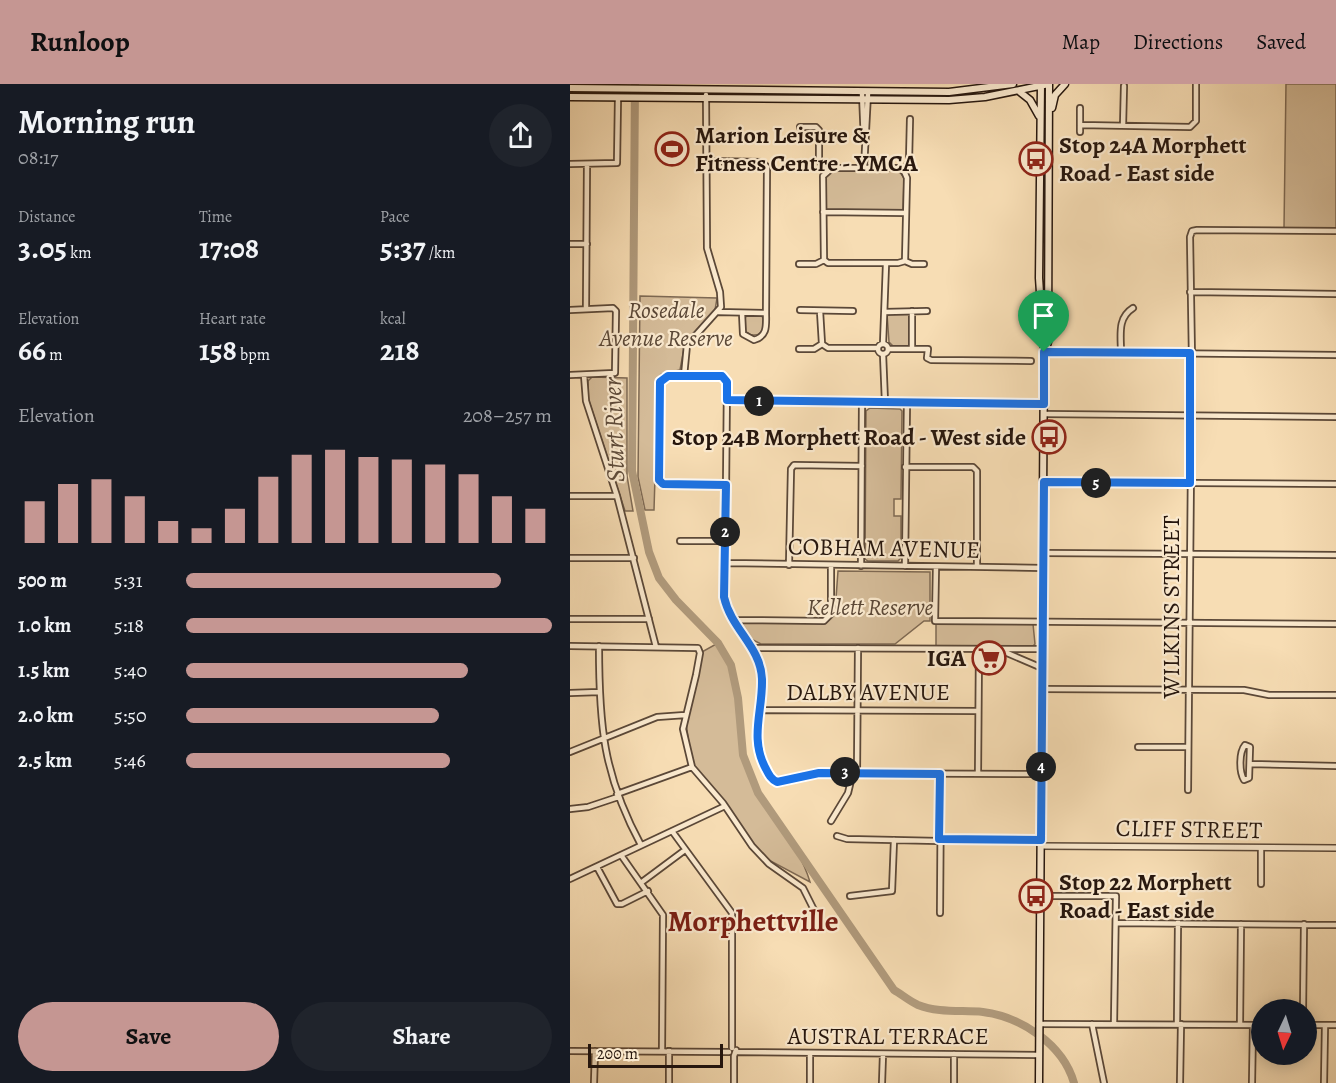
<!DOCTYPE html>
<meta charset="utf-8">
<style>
:root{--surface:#171b24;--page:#20242c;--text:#f1f3f6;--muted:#9ea1a6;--accent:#c59692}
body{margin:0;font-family:Alegreya,serif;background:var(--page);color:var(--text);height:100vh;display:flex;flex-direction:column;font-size:22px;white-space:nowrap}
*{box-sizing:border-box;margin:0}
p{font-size:20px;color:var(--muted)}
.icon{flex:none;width:33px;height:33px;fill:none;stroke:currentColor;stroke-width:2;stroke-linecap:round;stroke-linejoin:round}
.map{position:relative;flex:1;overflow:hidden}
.panel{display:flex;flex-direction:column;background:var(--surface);width:570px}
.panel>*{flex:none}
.needle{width:39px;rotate:184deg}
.controls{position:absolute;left:681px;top:915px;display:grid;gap:12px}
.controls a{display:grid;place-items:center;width:66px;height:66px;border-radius:50%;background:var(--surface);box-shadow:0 3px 15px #0003;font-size:30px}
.scale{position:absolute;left:18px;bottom:15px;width:135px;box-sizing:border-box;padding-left:6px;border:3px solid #27170e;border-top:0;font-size:16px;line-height:21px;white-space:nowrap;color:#27170e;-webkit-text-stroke:4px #fae9ce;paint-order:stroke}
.pin{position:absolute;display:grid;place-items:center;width:51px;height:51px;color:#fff;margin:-62px -26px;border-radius:50% 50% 50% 0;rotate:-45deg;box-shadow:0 0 6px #0007}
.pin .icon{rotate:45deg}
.km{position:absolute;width:30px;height:30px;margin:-15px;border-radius:50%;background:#222;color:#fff;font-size:16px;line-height:30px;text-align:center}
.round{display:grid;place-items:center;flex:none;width:63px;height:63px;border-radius:32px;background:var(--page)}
.headline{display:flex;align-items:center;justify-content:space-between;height:102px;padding:0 18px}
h1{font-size:33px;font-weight:600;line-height:45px}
.metrics{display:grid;grid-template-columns:repeat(3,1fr);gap:9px;height:102px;padding:6px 18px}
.metrics div{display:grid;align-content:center}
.metrics b{font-size:30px;font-weight:600}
.metrics small{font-size:16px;font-weight:400}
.metrics p{font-size:16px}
.chart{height:168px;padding:12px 18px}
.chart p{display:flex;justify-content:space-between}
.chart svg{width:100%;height:108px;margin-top:6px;stroke:var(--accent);stroke-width:6}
.button{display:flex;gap:12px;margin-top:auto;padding:12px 18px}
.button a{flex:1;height:69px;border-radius:36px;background:var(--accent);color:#111;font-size:24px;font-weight:600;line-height:69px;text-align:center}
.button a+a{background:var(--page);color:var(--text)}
ul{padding:0 18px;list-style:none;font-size:20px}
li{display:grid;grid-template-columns:96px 72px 1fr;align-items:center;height:45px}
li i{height:15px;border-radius:8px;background:var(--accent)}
header{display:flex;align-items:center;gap:36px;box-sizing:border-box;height:84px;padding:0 30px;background:var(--accent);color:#111}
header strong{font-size:28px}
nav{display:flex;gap:33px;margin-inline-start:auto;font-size:21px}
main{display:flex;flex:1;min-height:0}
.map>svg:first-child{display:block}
.green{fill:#d4bb98;stroke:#7e6953;stroke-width:1.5}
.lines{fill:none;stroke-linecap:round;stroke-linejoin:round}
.river{stroke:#b09a7c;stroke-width:8}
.minor-casing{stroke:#5b4838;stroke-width:8}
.tertiary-casing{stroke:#5b4838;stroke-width:8}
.secondary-casing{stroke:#27170e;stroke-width:9}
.minor{stroke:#fae9ce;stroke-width:4.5}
.tertiary{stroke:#fae9ce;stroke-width:5}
.secondary{stroke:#fae9ce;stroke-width:6}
.route-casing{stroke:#fff;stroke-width:12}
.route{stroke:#1a73e8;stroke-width:8}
.labels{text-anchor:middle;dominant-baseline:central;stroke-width:4.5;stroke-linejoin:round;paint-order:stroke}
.poi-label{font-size:24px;font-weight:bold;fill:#27170e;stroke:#fae9ce;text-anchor:start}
.park-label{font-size:24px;font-style:italic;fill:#5b4837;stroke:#fae9ce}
.street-label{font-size:24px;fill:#27170e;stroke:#fae9ce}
.water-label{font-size:26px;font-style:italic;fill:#5e4b3a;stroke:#fae9ce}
.district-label{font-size:30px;font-weight:bold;fill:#7a1f14;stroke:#fae9ce}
</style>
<header>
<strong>Runloop</strong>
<nav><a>Map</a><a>Directions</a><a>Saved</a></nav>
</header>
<main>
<section class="panel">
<div class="headline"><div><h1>Morning run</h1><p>08:17</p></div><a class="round"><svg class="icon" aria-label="share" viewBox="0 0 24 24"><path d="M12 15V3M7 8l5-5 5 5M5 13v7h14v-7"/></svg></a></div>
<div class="metrics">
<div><p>Distance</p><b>3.05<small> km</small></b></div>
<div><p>Time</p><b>17:08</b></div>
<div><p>Pace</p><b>5:37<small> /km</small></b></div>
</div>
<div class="metrics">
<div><p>Elevation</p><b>66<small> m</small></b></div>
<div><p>Heart rate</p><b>158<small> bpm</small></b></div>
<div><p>kcal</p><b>218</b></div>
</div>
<div class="chart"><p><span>Elevation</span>208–257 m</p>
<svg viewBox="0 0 160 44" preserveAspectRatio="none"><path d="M5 44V27M15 44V20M25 44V18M35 44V25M45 44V35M55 44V38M65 44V30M75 44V17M85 44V8M95 44V6M105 44V9M115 44V10M125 44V12M135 44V16M145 44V25M155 44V30"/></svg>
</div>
<ul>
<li><b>500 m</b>5:31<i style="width:86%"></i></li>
<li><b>1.0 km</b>5:18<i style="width:100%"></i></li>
<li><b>1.5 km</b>5:40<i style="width:77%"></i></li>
<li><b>2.0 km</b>5:50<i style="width:69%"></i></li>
<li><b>2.5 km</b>5:46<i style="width:72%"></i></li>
</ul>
<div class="button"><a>Save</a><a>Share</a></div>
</section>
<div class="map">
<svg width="766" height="999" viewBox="0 0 766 999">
<rect width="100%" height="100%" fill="#f7ddb4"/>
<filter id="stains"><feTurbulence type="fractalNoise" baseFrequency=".00333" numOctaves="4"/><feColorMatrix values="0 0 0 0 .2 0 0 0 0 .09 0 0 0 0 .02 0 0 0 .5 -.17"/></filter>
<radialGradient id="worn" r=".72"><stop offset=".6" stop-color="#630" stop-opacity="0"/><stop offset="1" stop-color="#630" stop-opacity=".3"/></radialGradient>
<!-- green -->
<path class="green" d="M 716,0 L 766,0 L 766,144 L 714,144 Z
M 261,86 L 329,87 L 334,94 L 333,128 L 256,127 L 255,92 Z
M 70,212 L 147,214 L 145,226 L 115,259 L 110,286 L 96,289 L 88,295 L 84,426 L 75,426 L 68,393 Z
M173 240a11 11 0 1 1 22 0a11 11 0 1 1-22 0Z
M 317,230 L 340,230 L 340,262 L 323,262 L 319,258 Z
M 22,293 L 57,294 L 57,392 L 63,427 L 55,427 L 18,314 L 18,297 Z
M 300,324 L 330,325 L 332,327 L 331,415 L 324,415 L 324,432 L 331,432 L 331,474 L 328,477 L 298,477 L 295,475 L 296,327 Z
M 268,487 L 360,488 L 360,537 L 354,537 L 325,560 L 191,560 L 177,553 L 171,542 L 173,539 L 256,539 L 265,528 Z
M 366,540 L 463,540 L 465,560 L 463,562 L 366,562 Z
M 148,559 C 158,577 165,594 168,614 C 171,638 168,664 177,687 C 193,727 228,756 240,798 L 193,773 L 122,683 L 115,631 L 130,569 Z"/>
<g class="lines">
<!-- river -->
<path class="river" d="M 65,0 L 62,387 L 79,468 L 89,494 L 106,516 L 148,559 L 161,581 L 168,614 L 173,671 L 188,709 L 324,906 C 331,910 339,917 348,921 C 368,929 392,926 413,928 C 451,933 493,960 504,999"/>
<!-- minor casing -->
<g class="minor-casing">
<path id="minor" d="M 292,9 L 294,57
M 510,41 L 620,43 L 626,37 L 626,0
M 553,42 L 554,2
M 230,43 L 246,43 L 249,46 L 249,76 L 256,87
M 510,48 L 510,24
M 137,77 L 192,78 L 197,83 L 196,229 C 196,241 198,252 184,256 L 173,250 L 172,229
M 0,80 L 47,79 L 48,14
M 262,84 L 328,84 L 334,87 L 337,94 L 335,177 L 328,179 L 258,179 L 254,176 L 253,92 Z
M 294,84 L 298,9
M 334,87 L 339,77 L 340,35
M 253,128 L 336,129
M 0,160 L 17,160
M 335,177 L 342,180 L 354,180
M 229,180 L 246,180 L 254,176
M 620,208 L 766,210
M 16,223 L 17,80
M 0,226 L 43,224 L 46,227 L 45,289 L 0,291
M 230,226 L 283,227
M 250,227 L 252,260
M 148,228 L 196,229
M 315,228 L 357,227
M308 265a5 5 0 1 1 10 0a5 5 0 1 1-10 0Z
M 313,260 L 316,180
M 229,265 L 244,265 L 252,260 L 258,264 L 308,264
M 318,265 L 358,265 L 357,274 L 361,276 L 461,277
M 342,265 L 342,227
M 474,268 L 766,271
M 551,269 C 551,251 547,234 563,224
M 313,270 L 315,318
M 14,291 L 16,317 L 47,412 L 86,563
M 114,292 L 117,261 L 151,223 L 150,208 L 137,164 L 136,11
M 157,316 L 474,320
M 474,330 L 766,333
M 335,383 L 403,383 L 407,387 L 407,483
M 474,398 L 766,400
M 156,401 L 93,400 L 89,396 L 90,298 L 93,293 L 152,292 L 157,298 L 155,513 C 160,545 191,563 192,595 C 193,627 179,654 196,685 C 199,691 201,695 207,698 L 249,689 L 471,690
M 0,412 L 47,412
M 110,457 L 155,457
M 473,469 L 766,471
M 0,474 L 64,474
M 155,479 L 473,484
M 219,481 L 221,385 L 224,381 L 292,382
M 291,482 L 292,318
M 335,482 L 337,319
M 366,483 L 365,537 L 766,540
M 0,535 L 79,535
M 163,536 L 254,537 L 261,530 L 261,481
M 0,562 L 128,564 L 130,569 L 126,591 L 113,645 L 122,683 L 153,719 L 182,762 L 199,780 L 233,804 L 244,826
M 29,562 C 29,640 33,691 71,761
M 182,564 L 472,565
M 430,566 L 472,584
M 472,605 L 674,606 L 699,611 L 766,611
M 0,609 L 29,608
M 188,626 L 408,627
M 675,661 L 680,663 L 679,694 L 674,696 C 669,688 669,668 675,661 Z
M 568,663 L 618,663
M 0,668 L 87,633 L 115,631
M 680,680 L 766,682
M 287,688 L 288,564
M 408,690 L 409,565
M 618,706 L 622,275 L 620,153 L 622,147 L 627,146 L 766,147
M 47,710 L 122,683
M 0,725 L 18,723 L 48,713
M 261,737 L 278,709 L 283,688
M 102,747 L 162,829 L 162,964
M 267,752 L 277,755 L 369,757
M 369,755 L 471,756
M 51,771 L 93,831 L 92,967
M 27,783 L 47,820 L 52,820 L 78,807
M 0,795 L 155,722
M 72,798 L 115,766
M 691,800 L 691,764
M 280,812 L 322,807 L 324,756
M 471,812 L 546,812 L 544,940
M 370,829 L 371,689
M 546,839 L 766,841
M 733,926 L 734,840
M 469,940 L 692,941
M 522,940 L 534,999
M 607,940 L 608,839
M 670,940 L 671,840
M 736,941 L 766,941
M 0,967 L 159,968
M 167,968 L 469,971
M 24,999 L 25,967
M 99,999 L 99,967
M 164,999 L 164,972 L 166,966
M 240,999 L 240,969
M 312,999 L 313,970
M 384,999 L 384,970
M 610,999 L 611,940
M 682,999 L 683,941
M 754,999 L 755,942"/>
</g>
<!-- tertiary casing -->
<g class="tertiary-casing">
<path id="tertiary" d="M 471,762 L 766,764"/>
</g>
<!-- secondary casing -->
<g class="secondary-casing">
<path id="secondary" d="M 0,4 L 379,8 L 443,0
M 450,8 L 460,16 L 469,32
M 0,13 L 379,16 L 415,13 L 479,0 L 478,258 L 475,268
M 482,24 L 485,11 L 495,0
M 469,999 L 474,268 L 469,194 L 471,0"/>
</g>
<!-- minor -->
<use href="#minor" class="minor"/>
<!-- tertiary -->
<use href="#tertiary" class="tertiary"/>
<!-- secondary -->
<use href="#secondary" class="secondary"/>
</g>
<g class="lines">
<!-- route casing -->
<g class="route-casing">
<path id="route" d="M 474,268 L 620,269 L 620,399 L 474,398 L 471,756 L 369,755 L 370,690 L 249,689 L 207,698 C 201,695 199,691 196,685 C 179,654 193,627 192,595 C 191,563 161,545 154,513 L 156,401 L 93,400 L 89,396 L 90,298 L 98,292 L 152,292 L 157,298 L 157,316 L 474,320 Z"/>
</g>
<!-- route -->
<use href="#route" class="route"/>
</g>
<!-- icons -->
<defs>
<g id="stadium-ring" transform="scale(1.725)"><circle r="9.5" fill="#fae9ce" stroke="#8f2418" stroke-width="1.5"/><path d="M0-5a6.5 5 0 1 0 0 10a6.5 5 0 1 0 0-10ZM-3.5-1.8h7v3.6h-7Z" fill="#8f2418"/></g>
<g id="bus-ring" transform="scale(1.725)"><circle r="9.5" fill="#fae9ce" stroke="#8f2418" stroke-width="1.5"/><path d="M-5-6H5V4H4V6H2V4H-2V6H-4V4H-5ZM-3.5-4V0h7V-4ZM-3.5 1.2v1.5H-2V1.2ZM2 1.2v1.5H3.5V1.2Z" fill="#8f2418"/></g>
<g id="supermarket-ring" transform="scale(1.725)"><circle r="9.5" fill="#fae9ce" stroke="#8f2418" stroke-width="1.5"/><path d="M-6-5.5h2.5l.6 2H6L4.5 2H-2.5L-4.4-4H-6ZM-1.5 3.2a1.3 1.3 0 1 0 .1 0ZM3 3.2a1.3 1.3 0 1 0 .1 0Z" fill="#8f2418"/></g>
</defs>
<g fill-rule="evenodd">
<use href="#stadium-ring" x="102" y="65"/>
<use href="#bus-ring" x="466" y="75"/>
<use href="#bus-ring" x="479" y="353"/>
<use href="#supermarket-ring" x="419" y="574"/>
<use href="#bus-ring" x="466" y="812"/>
</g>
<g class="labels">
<!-- poi labels -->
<g class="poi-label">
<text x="125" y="51">Marion Leisure &amp;<tspan x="125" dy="28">Fitness Centre - YMCA</tspan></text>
<text x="489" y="61">Stop 24A Morphett<tspan x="489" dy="28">Road - East side</tspan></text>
<text x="456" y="353" text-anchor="end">Stop 24B Morphett Road - West side</text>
<text x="396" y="574" text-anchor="end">IGA</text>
<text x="489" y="798">Stop 22 Morphett<tspan x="489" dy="28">Road - East side</tspan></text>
</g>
<!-- park labels -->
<g class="park-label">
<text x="96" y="226">Rosedale<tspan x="96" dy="28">Avenue Reserve</tspan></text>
<text x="300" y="523">Kellett Reserve</text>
</g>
<!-- street labels -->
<g class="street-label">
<text transform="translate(314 464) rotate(1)">COBHAM AVENUE</text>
<text transform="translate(601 523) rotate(-90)">WILKINS STREET</text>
<text x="298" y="608">DALBY AVENUE</text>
<text transform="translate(619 745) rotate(1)">CLIFF STREET</text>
<text x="318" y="952">AUSTRAL TERRACE</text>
</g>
<!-- water labels -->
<g class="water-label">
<text transform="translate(44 346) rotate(-92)">Sturt River</text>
</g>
<!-- district labels -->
<g class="district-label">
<text x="183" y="837">Morphettville</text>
</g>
</g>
<rect width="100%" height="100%" filter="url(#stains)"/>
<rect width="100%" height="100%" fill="url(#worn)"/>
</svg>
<div class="controls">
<a><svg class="needle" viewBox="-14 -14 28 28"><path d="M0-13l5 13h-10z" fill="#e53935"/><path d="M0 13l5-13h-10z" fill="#9ea1a6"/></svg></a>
</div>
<div class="scale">200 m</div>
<div class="pin" style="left:474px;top:268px;background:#1e9e55"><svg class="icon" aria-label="arrive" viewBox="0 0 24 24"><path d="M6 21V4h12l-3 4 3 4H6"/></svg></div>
<b class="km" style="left:189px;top:317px">1</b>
<b class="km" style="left:155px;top:448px">2</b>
<b class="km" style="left:275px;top:688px">3</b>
<b class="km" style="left:471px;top:683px">4</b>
<b class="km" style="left:526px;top:399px">5</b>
</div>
</main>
